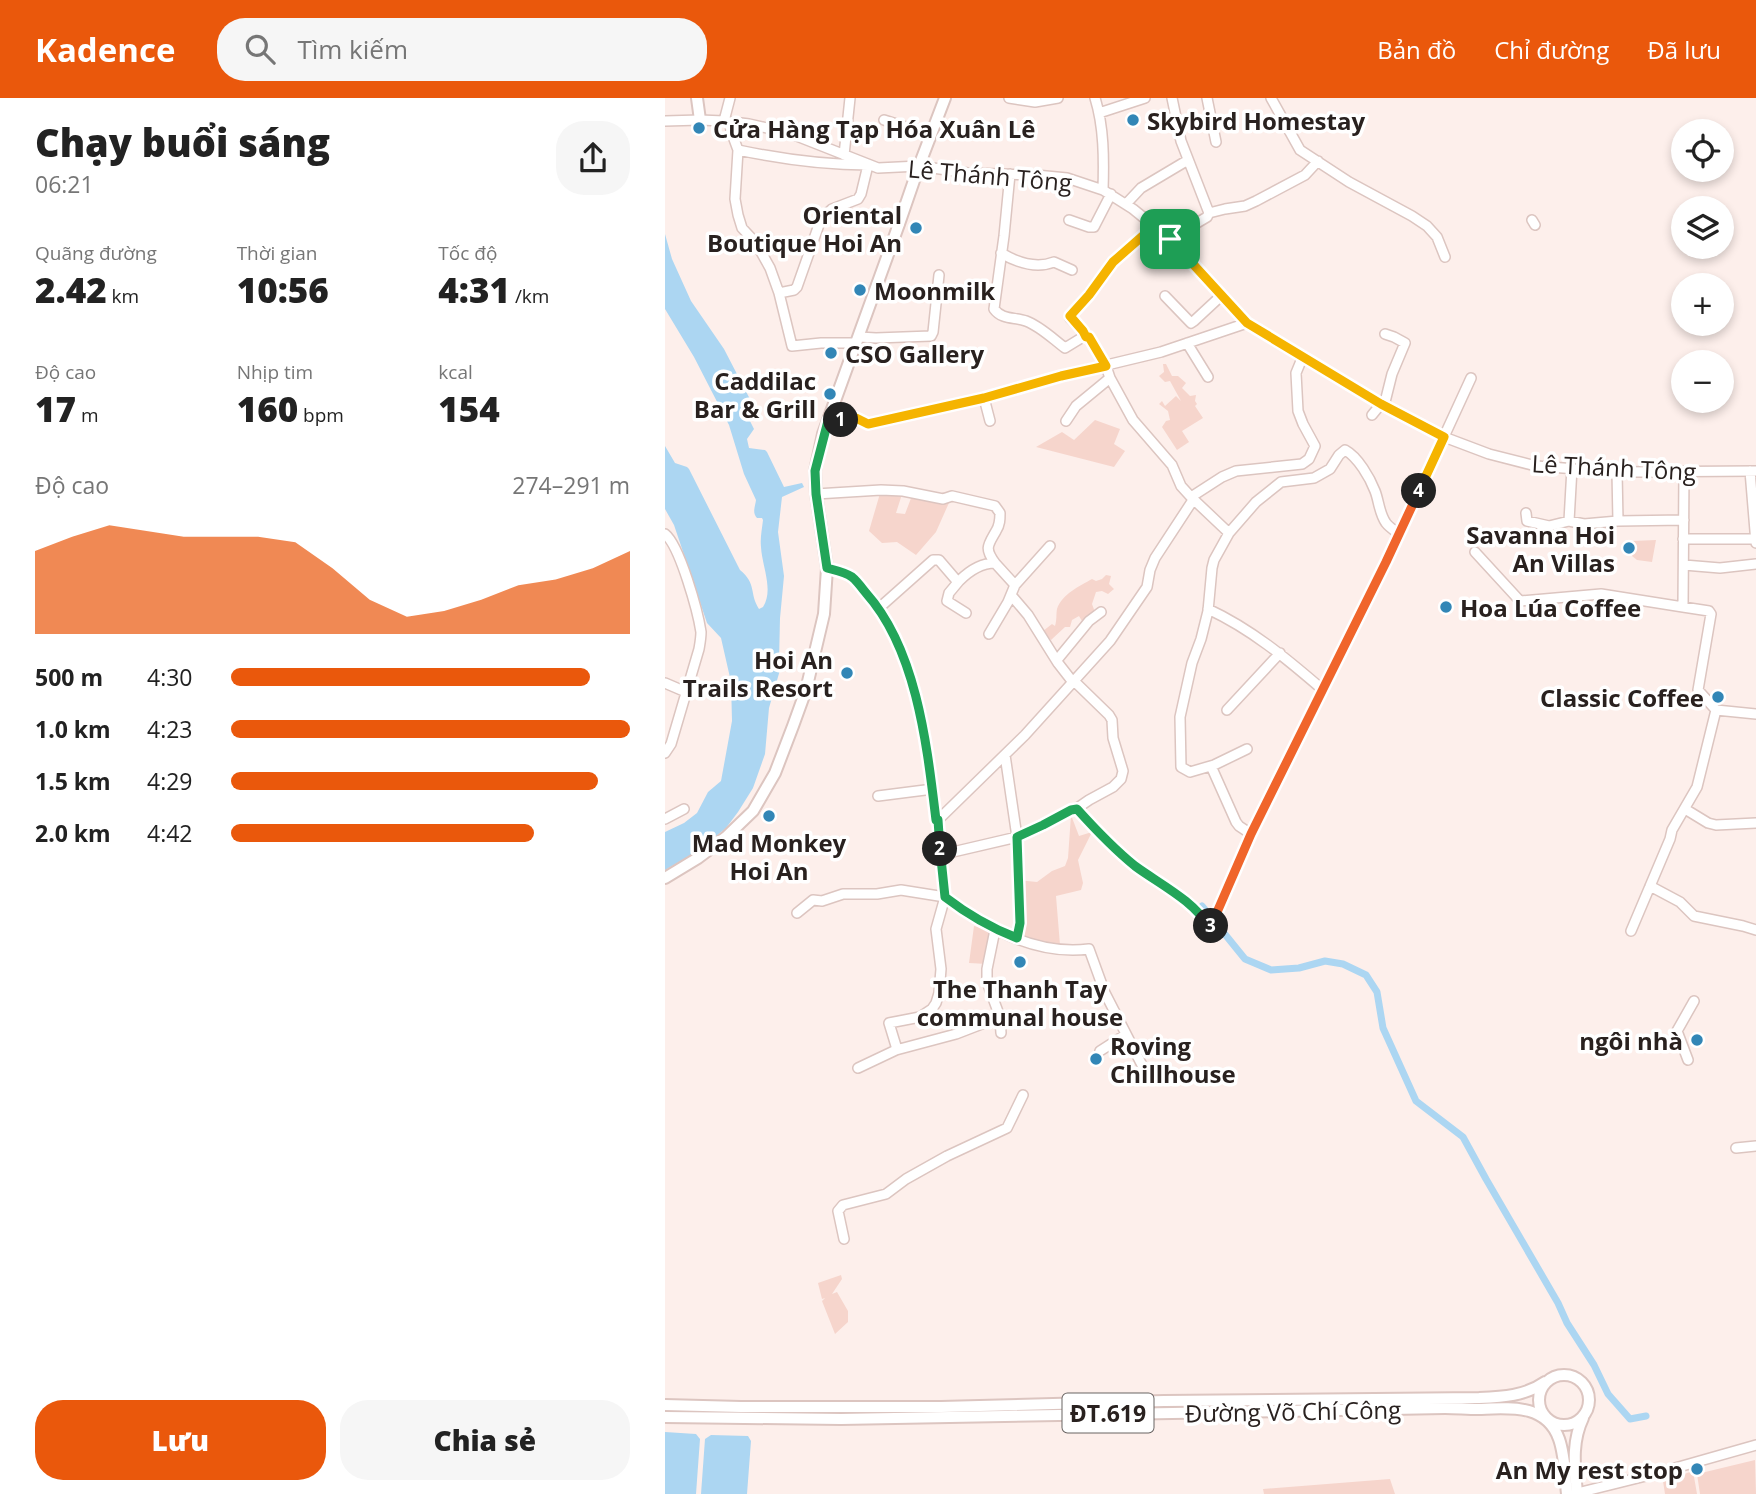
<!DOCTYPE html>
<html lang="vi">
<meta charset="utf-8">
<style>
:root{--surface:#fff;--page:#f6f6f6;--text:#222;--muted:#767676;--accent:#ea580c}
body{margin:0;font-family:"Open Sans",sans-serif;background:var(--page);color:var(--text);height:100vh;display:flex;flex-direction:column;font-size:26px;white-space:nowrap}
*{box-sizing:border-box;margin:0}
p{font-size:23px;color:var(--muted)}
.icon{flex:none;width:38px;height:38px;fill:none;stroke:currentColor;stroke-width:2;stroke-linecap:round;stroke-linejoin:round}
.map{position:relative;flex:1;overflow:hidden}
.sheet{display:flex;flex-direction:column;background:var(--surface);width:665px}
.sheet>*{flex:none}
.controls{position:absolute;left:1006px;top:21px;display:grid;gap:14px}
.controls a{display:grid;place-items:center;width:63px;height:63px;border-radius:50%;background:var(--surface);box-shadow:0 4px 10px #0003;font-size:35px}
.pin{position:absolute;display:grid;place-items:center;width:60px;height:60px;color:#fff;margin:-30px;border-radius:14px;box-shadow:0 4px 10px #0006}
.km{position:absolute;width:35px;height:35px;margin:-18px;border-radius:50%;background:#222;color:#fff;font-size:19px;line-height:35px;text-align:center}
.round{display:grid;place-items:center;flex:none;width:74px;height:74px;border-radius:28px;background:var(--page)}
.overview{display:flex;align-items:center;justify-content:space-between;height:119px;padding:0 35px}
h1{font-size:38px;font-weight:800;line-height:52px}
.figures{display:grid;grid-template-columns:repeat(3,1fr);gap:10px;height:119px;padding:7px 35px}
.figures div{display:grid;align-content:center}
.figures b{font-size:35px;font-weight:800}
.figures small{font-size:19px;font-weight:400}
.figures p{font-size:19px}
.chart{height:196px;padding:14px 35px}
.chart p{display:flex;justify-content:space-between}
.chart svg{width:100%;height:126px;margin-top:7px;fill:var(--accent);opacity:.7}
.button{display:flex;gap:14px;margin-top:auto;padding:14px 35px}
.button a{flex:1;height:80px;border-radius:28px;background:var(--accent);color:#fff;font-size:28px;font-weight:800;line-height:80px;text-align:center}
.button a+a{background:var(--page);color:var(--text)}
ul{padding:0 35px;list-style:none;font-size:23px}
li{display:grid;grid-template-columns:112px 84px 1fr;align-items:center;height:52px}
li i{height:18px;border-radius:9px;background:var(--accent)}
header{display:flex;align-items:center;gap:42px;box-sizing:border-box;height:98px;padding:0 35px;background:var(--accent);color:#fff}
header strong{font-size:33px}
nav{display:flex;gap:38px;margin-inline-start:auto;font-size:24px}
.search{width:490px;height:63px;background:var(--page);display:flex;align-items:center;gap:18px;box-sizing:border-box;padding:0 24px;border-radius:28px;color:var(--muted);font-size:26px}
main{display:flex;flex:1;min-height:0}
.map>svg:first-child{display:block}
.green{fill:#f6d5cc}
.water{fill:#acd6f2}
.lines{fill:none;stroke-linecap:round;stroke-linejoin:round}
.canal{stroke:#acd6f2;stroke-width:7}
.minor-casing{stroke:#dcc5c0;stroke-width:12}
.major-casing{stroke:#dcc5c0;stroke-width:14}
.minor{stroke:#fff;stroke-width:9}
.major{stroke:#fff;stroke-width:10}
.split-1-casing{stroke:#fff;stroke-width:14}
.split-2-casing{stroke:#fff;stroke-width:14}
.split-3-casing{stroke:#fff;stroke-width:14}
.split-4-casing{stroke:#fff;stroke-width:14}
.split-5-casing{stroke:#fff;stroke-width:14}
.split-1{stroke:#f5b400;stroke-width:9}
.split-2{stroke:#22a559;stroke-width:9}
.split-3{stroke:#22a559;stroke-width:9}
.split-4{stroke:#f0652b;stroke-width:9}
.split-5{stroke:#f5b400;stroke-width:9}
.poi-dot{fill:#3286b6;stroke:#fff;stroke-width:2.5}
.labels{text-anchor:middle;dominant-baseline:central;stroke-width:7;stroke-linejoin:round;paint-order:stroke}
.shield{fill:#fff;stroke:#696462;stroke-width:2}
.shield-label{font-size:23px;font-weight:bold;fill:#29211f}
.poi-label{font-size:24px;font-weight:bold;fill:#29211f;stroke:#fff;text-anchor:end}
.street-label{font-size:24px;fill:#29211f;stroke:#fff}
</style>
<header>
<strong>Kadence</strong>
<div class="search"><svg class="icon" aria-label="search" viewBox="0 0 24 24"><circle cx="10" cy="10" r="6"/><path d="M15 15l6 6"/></svg>Tìm kiếm</div>
<nav><a>Bản đồ</a><a>Chỉ đường</a><a>Đã lưu</a></nav>
</header>
<main>
<section class="sheet">
<div class="overview"><div><h1>Chạy buổi sáng</h1><p>06:21</p></div><a class="round"><svg class="icon" aria-label="share" viewBox="0 0 24 24"><path d="M12 15V3M7 8l5-5 5 5M5 13v7h14v-7"/></svg></a></div>
<div class="figures">
<div><p>Quãng đường</p><b>2.42<small> km</small></b></div>
<div><p>Thời gian</p><b>10:56</b></div>
<div><p>Tốc độ</p><b>4:31<small> /km</small></b></div>
</div>
<div class="figures">
<div><p>Độ cao</p><b>17<small> m</small></b></div>
<div><p>Nhịp tim</p><b>160<small> bpm</small></b></div>
<div><p>kcal</p><b>154</b></div>
</div>
<div class="chart"><p><span>Độ cao</span>274–291 m</p>
<svg viewBox="0 0 160 44" preserveAspectRatio="none"><path d="M0 44V15L10 10L20 6L30 8L40 10L50 10L60 10L70 12L80 21L90 32L100 38L110 36L120 32L130 27L140 25L150 21L160 15V44z"/></svg>
</div>
<ul>
<li><b>500 m</b>4:30<i style="width:90%"></i></li>
<li><b>1.0 km</b>4:23<i style="width:100%"></i></li>
<li><b>1.5 km</b>4:29<i style="width:92%"></i></li>
<li><b>2.0 km</b>4:42<i style="width:76%"></i></li>
</ul>
<div class="button"><a>Lưu</a><a>Chia sẻ</a></div>
</section>
<div class="map">
<svg width="1091" height="1396" viewBox="0 0 1091 1396">
<rect width="100%" height="100%" fill="#fdefeb"/>
<!-- green -->
<path class="green" d="M 498,266 L 501,266 L 507,278 L 513,278 L 521,285 L 517,290 L 525,298 L 531,297 L 530,303 L 532,306 L 530,308 L 538,320 L 517,333 L 524,344 L 512,352 L 497,329 L 501,323 L 505,322 L 503,313 L 494,306 L 497,303 L 500,308 L 511,298 L 516,303 L 505,283 L 500,284 L 494,278 L 499,274 Z
M 430,322 L 455,331 L 449,346 L 460,353 L 449,369 L 371,349 L 397,334 L 409,342 Z
M 216,392 L 238,393 L 231,415 L 240,416 L 248,395 L 287,398 L 271,434 L 251,457 L 232,444 L 217,445 L 204,433 Z
M 991,442 L 987,464 L 972,462 L 967,458 L 968,443 Z
M 441,477 L 446,478 L 444,486 L 449,491 L 443,496 L 437,493 L 431,494 L 427,506 L 431,517 L 416,533 L 412,529 L 417,523 L 414,518 L 407,522 L 405,529 L 400,529 L 386,542 L 378,533 L 387,526 L 390,528 C 392,522 391,516 392,511 C 397,496 415,488 427,481 L 431,483 L 437,481 Z
M 406,717 L 414,738 L 427,734 L 413,762 L 418,785 L 416,792 L 391,798 L 395,847 L 354,838 L 352,782 L 372,784 L 387,773 L 400,768 L 403,760 Z
M 309,828 L 328,833 L 322,866 L 304,865 Z
M 176,1177 L 177,1181 L 167,1196 L 172,1194 L 183,1213 L 183,1224 L 170,1236 L 157,1203 L 160,1200 L 157,1201 L 153,1185 Z
M 1090,1362 L 1091,1396 L 1035,1396 L 1032,1376 Z
M 1028,1373 L 1032,1396 L 1000,1396 L 998,1383 Z
M 725,1381 L 730,1396 L 599,1396 L 598,1391 Z"/>
<!-- water -->
<path class="water" d="M 0,136 L 7,161 L 26,203 L 59,251 L 87,305 L 84,321 L 89,331 L 82,341 L 84,350 L 100,352 L 102,354 L 119,389 L 137,385 L 139,389 L 117,399 L 113,434 L 119,478 L 115,520 L 114,564 L 115,572 L 104,610 L 100,656 L 88,690 L 73,714 L 61,730 L 33,753 L 0,772 L 0,734 L 19,725 L 32,715 L 43,694 L 56,683 L 67,623 L 66,584 L 56,540 L 42,525 L 9,427 L 0,411 L 0,348 L 10,365 L 22,369 L 24,371 L 75,472 C 92,486 84,495 94,511 L 98,509 C 109,492 97,468 96,449 C 95,440 97,431 98,422 L 97,420 L 92,420 C 87,415 90,409 91,402 L 79,376 L 64,327 L 29,259 L 0,211 Z
M 0,1334 L 31,1336 L 35,1341 L 31,1396 L 0,1396 Z
M 46,1337 L 83,1338 L 86,1343 L 82,1396 L 36,1396 L 40,1341 Z"/>
<g class="lines">
<!-- canal -->
<path class="canal" d="M 537,808 L 580,861 L 606,872 L 634,870 L 660,863 L 678,866 L 701,877 L 712,894 L 718,930 L 751,1003 L 798,1039 L 821,1081 L 893,1205 L 902,1225 L 929,1267 L 943,1296 L 965,1321 L 981,1318"/>
<!-- minor casing -->
<g class="minor-casing">
<path id="minor" d="M 344,0 L 370,4 L 393,0
M 430,0 C 439,29 439,61 438,92
M 542,0 L 551,44
M 606,0 L 635,52 L 684,84 L 747,118 L 762,128 L 772,139 L 780,159
M 434,15 L 480,0
M 219,22 L 266,37
M 0,23 L 35,22 L 59,23 L 84,26 L 124,35 L 213,70 L 254,68 L 303,75 L 371,77 L 402,80 L 438,92 L 468,111 L 505,141 L 582,225 L 716,306 L 779,339 L 824,356 L 871,368 L 952,374 L 1091,373
M 59,23 L 65,0
M 65,24 L 66,33 L 73,52 L 70,101 L 73,117 L 77,130 L 91,145 L 105,170 L 114,195 L 127,248 L 156,245 L 192,245
M 73,52 C 116,61 160,67 203,67 L 196,96 L 193,101 L 167,111 L 156,121 L 132,189 L 129,192 L 114,195
M 179,57 L 185,0
M 345,76 L 339,138 L 329,211 C 337,222 350,219 361,223 C 375,228 388,241 400,250 L 418,239 L 424,239 L 441,268 L 445,280 L 468,322 L 507,367 L 516,388 L 526,399 L 564,435
M 461,106 L 476,90 L 523,62
M 544,115 L 560,111 L 580,108 L 591,103 L 640,77 L 653,63
M 404,122 L 424,129 L 429,129 L 446,96
M 867,122 L 870,127
M 505,141 L 542,119 L 544,115 L 516,43 L 507,0
M 336,155 C 353,165 371,171 389,164 L 407,172
M 500,198 L 526,225 L 529,223 L 557,197
M 194,239 L 211,240 L 266,238 L 268,234 L 274,177
M 421,239 L 418,233 L 405,220 L 406,216 L 423,197 L 448,164 L 489,128
M 522,245 L 543,279
M 319,300 L 325,323
M 719,308 L 727,276 L 740,245 L 729,239 L 720,236
M 707,317 L 716,306
M 163,323 L 191,320 L 203,326 L 319,300 L 396,278 L 496,254 L 582,225
M 401,323 L 411,308 L 445,280
M 1085,373 L 1091,445
M 952,374 L 953,423
M 151,396 L 216,392 L 238,393 L 278,401 L 287,398 L 330,408 L 335,415 C 335,421 335,427 331,433 C 323,447 319,450 330,465
M 526,399 L 557,379 L 571,373 L 637,366 L 644,361 L 650,348 L 638,326 L 633,313 L 631,275 L 638,258
M 861,415 L 862,423 L 884,428 L 904,423 L 919,426 L 953,423 L 1019,422
M 904,423 L 907,370
M 0,436 C 15,448 33,514 36,534 C 36,540 35,545 34,551 L 6,646 L 0,655
M 1018,441 L 1091,441
M 810,454 L 855,503 L 936,496 L 1018,509
M 1019,467 L 1055,470 L 1091,466
M 162,470 C 169,472 180,474 187,479 C 192,483 197,490 201,495 C 252,551 263,649 271,722 L 273,722 L 280,799 C 319,830 373,858 424,851 L 440,895 L 478,969
M 294,483 L 284,495 L 282,503 L 301,515
M 346,497 L 363,517 L 393,565 L 407,583
M 214,510 L 268,462 L 274,462 L 292,483 L 294,483 C 305,472 316,465 330,465 L 350,487
M 543,511 C 586,531 621,560 658,592
M 324,536 L 343,504 L 350,487 L 385,448
M 392,562 L 424,523 L 436,514
M 0,585 L 21,594
M 562,612 L 615,555
M 1051,612 L 1091,616
M 582,651 L 549,667 L 525,674 L 516,669 L 515,619 L 527,565 L 536,541 L 543,513 L 547,470 L 549,462 L 564,435 L 591,404 L 616,384 L 649,380 L 665,371 L 674,357 L 680,352 C 693,359 705,380 710,393 C 714,403 714,415 721,425 C 724,429 730,433 734,436
M 340,657 L 352,739 L 355,825 L 352,840
M 546,668 L 571,724 L 574,728 L 586,736
M 213,698 L 268,691
M 412,711 C 430,731 449,751 470,768 C 496,787 528,802 545,830 L 586,736 L 726,454 L 806,280
M 1020,711 L 1043,725 L 1051,727 L 1091,725
M 0,721 L 19,711
M 273,722 L 360,637 L 445,543 L 482,489 L 485,472 L 490,460 L 528,402
M 275,757 L 352,739 L 378,727 L 406,712 L 411,711 L 424,702 L 448,689 L 456,681 L 458,673 L 448,640 L 447,622 L 444,617 L 408,582
M 985,788 L 1015,804 L 1029,818 L 1078,828 L 1091,832
M 132,815 L 148,802 L 157,803 L 178,796 L 212,796 L 236,792 L 280,799 L 271,831 L 276,871 L 274,895 L 271,905 L 267,911 L 255,919 L 224,925 L 231,948 L 231,952 L 193,970
M 330,832 L 322,871 L 322,884 L 335,919 L 336,935
M 966,833 L 1005,741 L 1007,732 L 1032,689 L 1051,612 L 1033,592 L 1046,516 L 1044,513 L 1018,509 L 1019,373
M 231,952 L 291,936 L 335,919
M 435,953 L 460,937
M 1023,962 L 1012,933 L 1029,903
M 1071,1050 L 1091,1048
M 179,1141 L 173,1113 L 178,1107 L 221,1096 L 241,1081 L 282,1058 L 342,1030 L 358,997
M 912,1395 L 989,1376 L 1091,1347"/>
</g>
<!-- major casing -->
<g class="major-casing">
<path id="major" d="M 32,0 L 35,22
M 0,780 L 33,760 L 61,739 L 88,713 L 110,675 L 128,628 L 141,592 L 159,516 L 162,470 L 151,396 L 150,373 L 158,336 L 234,126 L 254,68 L 280,0
M874 1302a25 25 0 1 1 50 0a25 25 0 1 1-50 0Z
M 0,1307 L 76,1309 L 276,1309 L 499,1303 L 814,1300 C 838,1299 860,1298 880,1284
M 0,1319 L 176,1321 L 780,1310 C 791,1310 802,1311 813,1311 C 844,1310 881,1305 894,1341 C 900,1358 900,1378 902,1396
M 912,1396 C 910,1370 906,1345 918,1320"/>
</g>
<!-- minor -->
<use href="#minor" class="minor"/>
<!-- major -->
<use href="#major" class="major"/>
</g>
<g class="lines">
<!-- split-1 casing -->
<g class="split-1-casing">
<path id="split-1" d="M 176,322 L 191,320 L 203,326 L 319,300 L 396,278 L 441,268 L 424,239 L 421,239 L 418,233 L 405,218 L 424,197 L 448,164 L 489,128 L 505,141"/>
</g>
<!-- split-2 casing -->
<g class="split-2-casing">
<path id="split-2" d="M 176,322 L 163,323 L 150,373 L 151,396 L 162,470 C 169,472 180,474 187,479 C 192,483 197,490 201,495 C 252,552 262,648 271,722 L 273,722 L 275,751"/>
</g>
<!-- split-3 casing -->
<g class="split-3-casing">
<path id="split-3" d="M 275,751 L 280,799 C 302,816 326,830 352,840 L 355,825 L 352,739 L 378,727 L 406,712 L 412,711 C 430,731 449,751 470,768 C 496,787 528,802 545,830 L 546,828"/>
</g>
<!-- split-4 casing -->
<g class="split-4-casing">
<path id="split-4" d="M 546,828 L 586,736 L 721,464 L 754,393"/>
</g>
<!-- split-5 casing -->
<g class="split-5-casing">
<path id="split-5" d="M 505,141 L 582,225 L 716,306 L 779,339 L 754,393"/>
</g>
<!-- split-1 -->
<use href="#split-1" class="split-1"/>
<!-- split-2 -->
<use href="#split-2" class="split-2"/>
<!-- split-3 -->
<use href="#split-3" class="split-3"/>
<!-- split-4 -->
<use href="#split-4" class="split-4"/>
<!-- split-5 -->
<use href="#split-5" class="split-5"/>
</g>
<!-- markers -->
<g class="poi-dot">
<circle cx="468" cy="22" r="7"/>
<circle cx="34" cy="30" r="7"/>
<circle cx="251" cy="130" r="7"/>
<circle cx="195" cy="192" r="7"/>
<circle cx="166" cy="255" r="7"/>
<circle cx="165" cy="296" r="7"/>
<circle cx="964" cy="450" r="7"/>
<circle cx="781" cy="509" r="7"/>
<circle cx="182" cy="575" r="7"/>
<circle cx="1053" cy="599" r="7"/>
<circle cx="104" cy="718" r="7"/>
<circle cx="355" cy="864" r="7"/>
<circle cx="1032" cy="942" r="7"/>
<circle cx="431" cy="961" r="7"/>
<circle cx="1032" cy="1371" r="7"/>
</g>
<g class="labels">
<!-- shield labels -->
<rect class="shield" x="397.5" y="1295.5" width="91" height="39" rx="5"/>
<g class="shield-label">
<text x="443" y="1315">ĐT.619</text>
</g>
<!-- poi labels -->
<g class="poi-label">
<text x="482" y="22" text-anchor="start">Skybird Homestay</text>
<text x="48" y="30" text-anchor="start">Cửa Hàng Tạp Hóa Xuân Lê</text>
<text x="237" y="116">Oriental<tspan x="237" dy="28">Boutique Hoi An</tspan></text>
<text x="209" y="192" text-anchor="start">Moonmilk</text>
<text x="180" y="255" text-anchor="start">CSO Gallery</text>
<text x="151" y="282">Caddilac<tspan x="151" dy="28">Bar &amp; Grill</tspan></text>
<text x="950" y="436">Savanna Hoi<tspan x="950" dy="28">An Villas</tspan></text>
<text x="795" y="509" text-anchor="start">Hoa Lúa Coffee</text>
<text x="168" y="561">Hoi An<tspan x="168" dy="28">Trails Resort</tspan></text>
<text x="1039" y="599">Classic Coffee</text>
<text x="104" y="744" text-anchor="middle">Mad Monkey<tspan x="104" dy="28">Hoi An</tspan></text>
<text x="355" y="890" text-anchor="middle">The Thanh Tay<tspan x="355" dy="28">communal house</tspan></text>
<text x="1018" y="942">ngôi nhà</text>
<text x="445" y="947" text-anchor="start">Roving<tspan x="445" dy="28">Chillhouse</tspan></text>
<text x="1018" y="1371">An My rest stop</text>
</g>
<!-- street labels -->
<g class="street-label">
<text transform="translate(325 77) rotate(5)">Lê Thánh Tông</text>
<text transform="translate(949 369) rotate(3)">Lê Thánh Tông</text>
<text transform="translate(628 1313) rotate(-1)">Đường Võ Chí Công</text>
</g>
</g>
</svg>
<div class="controls">
<a><svg class="icon" aria-label="locate" viewBox="0 0 24 24"><circle cx="12" cy="12" r="6"/><path d="M12 2v4M12 18v4M2 12h4M18 12h4"/></svg></a>
<a><svg class="icon" aria-label="layers" viewBox="0 0 24 24"><path d="M12 4l9 5-9 5-9-5zM3 14l9 5 9-5"/></svg></a>
<a>+</a>
<a>−</a>
</div>
<div class="pin" style="left:505px;top:141px;background:#1e9e55"><svg class="icon" aria-label="arrive" viewBox="0 0 24 24"><path d="M6 21V4h12l-3 4 3 4H6"/></svg></div>
<b class="km" style="left:176px;top:322px">1</b>
<b class="km" style="left:275px;top:751px">2</b>
<b class="km" style="left:546px;top:828px">3</b>
<b class="km" style="left:754px;top:393px">4</b>
</div>
</main>
